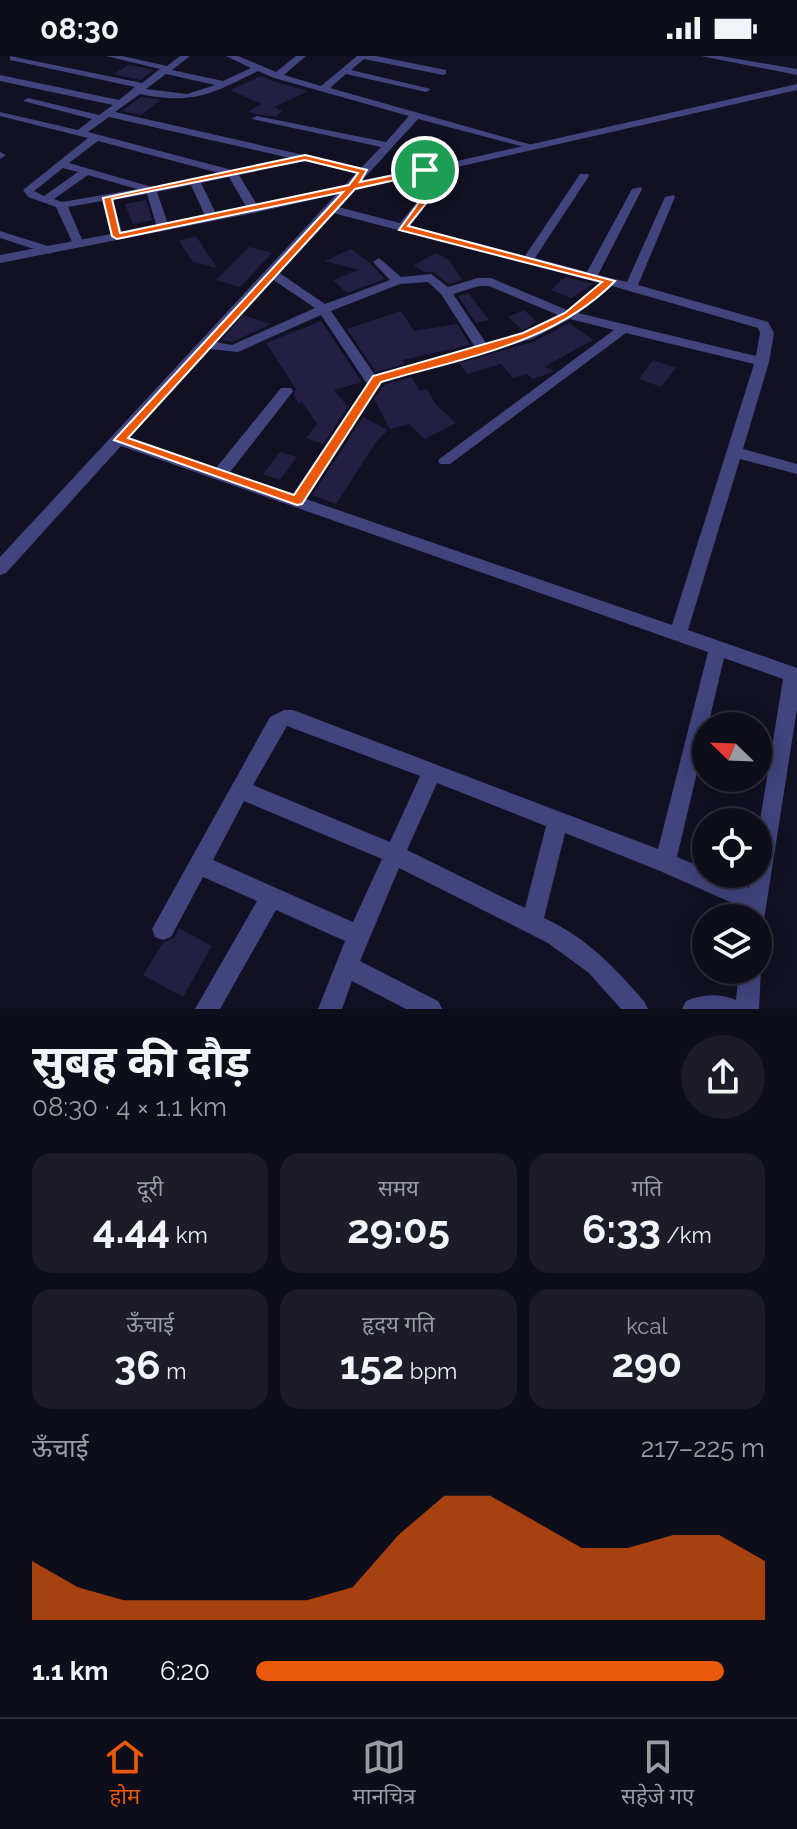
<!DOCTYPE html>
<html lang="hi">
<meta charset="utf-8">
<style>
:root{--surface:#0e0d1a;--page:#1c1b27;--text:#f1f3f6;--muted:#9b9ca2;--line:#2e2d39;--accent:#ea580c}
body{margin:0;font-family:Raleway,"Noto Sans Devanagari",sans-serif;background:var(--page);color:var(--text);height:100vh;display:flex;flex-direction:column;font-size:30px;white-space:nowrap}
*{box-sizing:border-box;margin:0}
p{font-size:26px;color:var(--muted)}
.icon{flex:none;width:44px;height:44px;fill:none;stroke:currentColor;stroke-width:2;stroke-linecap:round;stroke-linejoin:round}
.map{position:relative;height:953px;overflow:hidden}
.side{display:flex;flex-direction:column;background:var(--surface);flex:1}
.side>*{flex:none}
.needle{width:52px;rotate:293deg}
.tools{position:absolute;left:692px;top:656px;display:grid;gap:16px}
.tools a{display:grid;place-items:center;width:80px;height:80px;border-radius:50%;background:var(--surface);box-shadow:0 4px 20px #0003,0 0 0 2px var(--line);font-size:40px}
.pin{position:absolute;display:grid;place-items:center;width:68px;height:68px;color:#fff;margin:-34px;border:4px solid #fff;border-radius:50%;box-shadow:0 2px 8px #0007}
.round{display:grid;place-items:center;flex:none;width:84px;height:84px;border-radius:42px;background:var(--page)}
.overview{display:flex;align-items:center;justify-content:space-between;height:136px;padding:0 32px}
h1{font-size:44px;font-weight:700;line-height:60px}
.stats{display:grid;grid-template-columns:repeat(3,1fr);gap:12px;height:136px;padding:8px 32px}
.stats div{display:grid;align-content:center;border-radius:20px;background:var(--page);text-align:center}
.stats b{font-size:40px;font-weight:700}
.stats small{font-size:22px;font-weight:400}
.stats p{font-size:22px}
.chart{height:224px;padding:16px 32px}
.chart p{display:flex;justify-content:space-between}
.chart svg{width:100%;height:144px;margin-top:8px;fill:var(--accent);opacity:.7}
ul{padding:0 32px;list-style:none;font-size:26px}
li{display:grid;grid-template-columns:128px 96px 1fr;align-items:center;height:60px}
li i{height:20px;border-radius:10px;background:var(--accent)}
.status{display:flex;justify-content:space-between;align-items:center;height:56px;padding:0 40px;background:var(--surface);direction:ltr}
.status svg{height:22px;fill:currentColor}
.tabs{display:flex;justify-content:space-around;align-items:center;height:112px;border-top:2px solid var(--line);background:var(--surface);font-size:22px;color:var(--muted)}
.tabs a{display:grid;justify-items:center;gap:4px}
.tabs .on{color:var(--accent)}
.map>svg:first-child{display:block}
.building{fill:#231f42}
.lines{fill:none;stroke-linecap:round;stroke-linejoin:round}
.minor{fill:#41447d;fill-rule:evenodd}
.tertiary{fill:#41447d;fill-rule:evenodd}
.route{fill:#ea580c;stroke:#fff;stroke-width:2;fill-rule:evenodd}
</style>
<div class="status"><b>08:30</b><svg viewBox="0 0 49 12"><path d="M0 12V9h3v3zM5 12V6h3v6zM10 12V3h3v9zM15 12V0h3v12zM26 1h20v11H26zM47 4h2v5h-2z"/></svg></div>
<div class="map">
<svg width="797" height="953" viewBox="0 0 797 953">
<rect width="100%" height="100%" fill="#121123"/>
<!-- building -->
<path class="building" d="M 128,9 L 136,10 L 153,14 L 141,24 L 114,18 Z
M 261,20 L 272,25 L 308,35 L 274,51 L 282,55 L 276,61 L 255,58 L 248,55 L 262,48 L 230,34 Z
M 141,41 L 161,44 L 141,59 L 122,55 Z
M 146,144 L 152,164 L 133,168 L 125,148 Z
M 196,180 L 217,212 L 193,206 L 179,185 Z
M 249,191 L 272,197 L 240,231 L 216,224 Z
M 351,193 L 370,207 L 385,223 L 347,237 L 333,224 L 359,214 L 325,205 Z
M 436,197 L 449,204 L 462,224 L 449,228 L 433,216 L 424,216 L 414,209 Z
M 565,221 L 594,228 L 571,242 L 551,234 Z
M 468,237 L 489,264 L 476,267 L 458,240 Z
M 524,254 L 537,266 L 522,274 L 508,261 Z
M 401,255 L 414,275 L 457,268 L 470,289 L 402,304 L 404,308 L 376,316 L 347,273 Z
M 243,259 L 271,268 L 232,286 L 221,284 Z
M 321,265 L 362,326 L 334,334 L 348,351 L 323,388 L 306,382 L 317,368 L 302,346 L 298,348 L 294,339 L 296,333 L 266,287 Z
M 569,267 L 593,284 L 544,311 L 554,315 L 550,317 L 533,323 L 527,318 L 513,322 L 501,308 L 467,318 L 459,307 L 533,286 Z
M 653,304 L 676,312 L 661,331 L 639,323 Z
M 411,321 L 420,335 L 427,333 L 436,349 L 456,367 L 425,383 L 409,368 L 390,373 L 374,343 L 384,329 Z
M 363,361 L 388,374 L 376,386 L 336,448 L 312,439 Z
M 280,396 L 297,401 L 280,424 L 263,418 Z
M 179,872 L 212,890 L 183,941 L 143,919 L 163,887 L 174,882 Z"/>
<g class="lines">
<!-- minor -->
<path class="minor" d="M 10,0 L 142,27 L 160,13 L 106,0 L 122,0 L 167,10 L 180,0 L 190,0 L 172,14 L 223,25 L 251,12 L 226,0 L 238,0 L 276,16 L 296,0 L 306,0 L 284,19 L 321,30 L 357,0 L 376,0 L 446,14 L 446,18 L 443,19 L 364,3 L 351,14 L 431,33 L 426,36 L 346,18 L 330,32 L 532,89 L 532,93 L 418,63 L 338,151 L 400,167 L 426,135 L 420,114 L 429,112 L 437,135 L 410,170 L 525,200 L 580,118 L 588,118 L 589,120 L 535,202 L 587,216 L 632,133 L 641,131 L 642,133 L 598,219 L 627,226 L 665,141 L 674,139 L 675,141 L 638,229 L 768,266 L 774,277 L 769,306 L 743,393 L 797,408 L 797,418 L 740,403 L 688,574 L 797,612 L 797,653 L 763,870 L 758,872 L 758,862 L 744,862 L 746,853 L 660,815 L 565,777 L 544,862 C 588,883 612,909 644,945 L 648,953 L 621,953 L 589,917 L 548,887 L 399,812 L 360,905 L 438,945 L 442,953 L 406,953 L 352,925 L 342,953 L 318,953 L 345,885 L 276,854 L 220,953 L 195,953 L 257,845 L 203,821 L 171,881 L 163,884 L 155,881 L 152,873 L 270,661 L 284,654 L 293,654 L 658,793 L 708,596 L 121,390 L 6,517 L 0,519 L 0,501 L 356,117 L 305,105 L 239,119 L 260,154 L 254,157 L 248,154 L 229,121 L 201,127 L 218,162 L 212,165 L 206,162 L 191,129 L 157,136 L 169,171 L 163,174 L 157,171 L 147,138 L 113,144 L 123,180 L 117,183 L 111,180 L 102,145 L 68,151 L 84,188 L 74,190 L 56,151 L 28,141 L 23,134 L 88,82 L 0,60 L 0,56 L 78,74 L 92,63 L 23,45 L 28,42 L 99,59 L 113,49 L 0,25 L 0,19 L 119,44 L 135,31 L 10,4 ZM 258,15 L 274,22 L 409,60 L 386,86 L 257,60 L 252,63 L 381,91 L 361,112 L 115,56 L 140,38 C 194,49 211,38 258,15 ZM 166,18 L 215,29 L 187,38 L 146,33 ZM 109,61 L 290,102 L 232,114 L 88,76 ZM 98,85 L 219,117 L 152,131 L 69,107 ZM 63,112 L 78,116 L 44,140 L 34,135 ZM 88,119 L 137,133 L 62,146 L 54,143 ZM 333,157 L 600,227 L 567,254 L 491,222 L 478,222 L 448,231 L 431,218 L 401,221 L 379,202 L 373,206 L 390,224 L 325,248 L 278,216 ZM 272,223 L 315,252 L 232,289 L 215,286 ZM 428,226 L 441,238 L 475,291 L 375,319 L 331,255 L 400,228 ZM 479,230 L 489,230 L 558,259 L 522,277 L 486,287 L 453,238 ZM 612,230 L 758,272 L 760,277 L 756,300 L 578,257 ZM 321,259 L 367,328 L 293,438 L 230,416 L 291,338 L 293,335 L 291,332 L 281,332 L 216,412 L 128,382 L 209,293 L 238,296 ZM 570,263 L 614,274 L 438,404 L 440,408 L 450,408 L 626,277 L 754,308 L 672,569 L 306,443 L 382,326 L 532,283 ZM 724,602 L 783,623 L 758,777 L 758,818 L 751,818 L 749,832 L 716,818 L 706,818 L 706,813 L 677,801 ZM 287,670 L 420,720 L 390,786 L 253,729 ZM 437,727 L 546,770 L 525,852 L 407,794 ZM 244,745 L 382,803 L 353,866 L 213,804 Z
M 701,0 L 720,0 L 797,13 L 797,19 Z
M 0,96 L 6,99 L 0,103 Z
M 0,175 L 54,192 L 56,194 L 50,198 L 0,182 Z
M 758,906 L 761,914 L 759,953 L 682,953 L 686,945 C 702,938 720,937 736,944 L 739,914 L 758,914 Z"/>
<!-- tertiary -->
<path class="tertiary" d="M 797,28 L 797,34 L 254,157 L 0,207 L 0,199 L 254,151 Z"/>
</g>
<!-- route -->
<path class="route" d="M 305,99 L 367,114 L 360,126 L 428,112 L 436,135 L 408,170 L 615,225 C 554,288 462,302 381,326 L 302,448 L 297,449 L 114,384 L 343,136 L 117,183 L 112,180 L 103,142 ZM 305,104 L 358,117 L 349,129 L 120,177 L 112,143 ZM 422,118 L 427,135 L 399,174 L 602,226 L 565,257 L 523,277 L 373,320 L 294,439 L 128,382 L 355,133 Z"/>
</svg>
<div class="tools">
<a><svg class="needle" viewBox="-14 -14 28 28"><path d="M0-13l5 13h-10z" fill="#e53935"/><path d="M0 13l5-13h-10z" fill="#9b9ca2"/></svg></a>
<a><svg class="icon" aria-label="locate" viewBox="0 0 24 24"><circle cx="12" cy="12" r="6"/><path d="M12 2v4M12 18v4M2 12h4M18 12h4"/></svg></a>
<a><svg class="icon" aria-label="layers" viewBox="0 0 24 24"><path d="M12 4l9 5-9 5-9-5zM3 14l9 5 9-5"/></svg></a>
</div>
<div class="pin" style="left:425px;top:114px;background:#1e9e55"><svg class="icon" aria-label="arrive" viewBox="0 0 24 24"><path d="M6 21V4h12l-3 4 3 4H6"/></svg></div>
</div>
<section class="side">
<div class="overview"><div><h1>सुबह की दौड़</h1><p>08:30 · 4 × 1.1 km</p></div><a class="round"><svg class="icon" aria-label="share" viewBox="0 0 24 24"><path d="M12 15V3M7 8l5-5 5 5M5 13v7h14v-7"/></svg></a></div>
<div class="stats">
<div><p>दूरी</p><b>4.44<small> km</small></b></div>
<div><p>समय</p><b>29:05</b></div>
<div><p>गति</p><b>6:33<small> /km</small></b></div>
</div>
<div class="stats">
<div><p>ऊँचाई</p><b>36<small> m</small></b></div>
<div><p>हृदय गति</p><b>152<small> bpm</small></b></div>
<div><p>kcal</p><b>290</b></div>
</div>
<div class="chart"><p><span>ऊँचाई</span>217–225 m</p>
<svg viewBox="0 0 160 44" preserveAspectRatio="none"><path d="M0 44V26L10 34L20 38L30 38L40 38L50 38L60 38L70 34L80 18L90 6L100 6L110 14L120 22L130 22L140 18L150 18L160 26V44z"/></svg>
</div>
<ul>
<li><b>1.1 km</b>6:20<i style="width:92%"></i></li>
</ul>
</section>
<nav class="tabs">
<a class="on"><svg class="icon" aria-label="home" viewBox="0 0 24 24"><path d="M3 11l9-7 9 7M6 9v11h12V9"/></svg>होम</a>
<a><svg class="icon" aria-label="map" viewBox="0 0 24 24"><path d="M3 6l6-2 6 2 6-2v14l-6 2-6-2-6 2zM9 4v14M15 6v14"/></svg>मानचित्र</a>
<a><svg class="icon" aria-label="saved" viewBox="0 0 24 24"><path d="M7 4h10v16l-5-4-5 4z"/></svg>सहेजे गए</a>
</nav>
